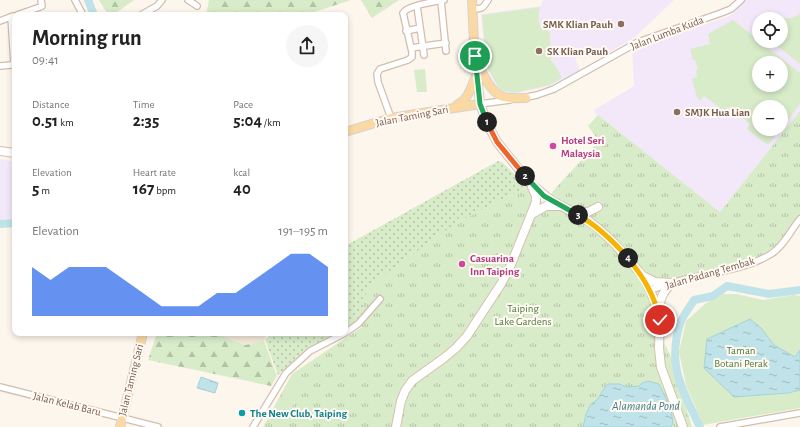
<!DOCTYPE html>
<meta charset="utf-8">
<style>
:root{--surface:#fff;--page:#f6f6f6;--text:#222;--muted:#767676;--accent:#2563eb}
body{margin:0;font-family:"Alegreya Sans",sans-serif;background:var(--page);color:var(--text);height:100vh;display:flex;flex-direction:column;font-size:15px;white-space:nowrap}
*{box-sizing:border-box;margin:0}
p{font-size:13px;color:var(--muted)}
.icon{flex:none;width:22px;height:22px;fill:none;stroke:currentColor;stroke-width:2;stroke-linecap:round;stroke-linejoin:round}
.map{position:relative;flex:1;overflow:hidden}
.drawer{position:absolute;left:12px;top:12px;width:336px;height:324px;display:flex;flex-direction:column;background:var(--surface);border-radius:8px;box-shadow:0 2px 6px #0003}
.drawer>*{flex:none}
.tools{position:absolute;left:752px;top:12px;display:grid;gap:8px}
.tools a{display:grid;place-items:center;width:36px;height:36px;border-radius:50%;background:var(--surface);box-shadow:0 2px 6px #0003;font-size:20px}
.pin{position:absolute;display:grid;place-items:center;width:34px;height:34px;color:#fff;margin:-17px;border:2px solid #fff;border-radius:50%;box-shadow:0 1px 4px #0007}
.km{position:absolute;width:20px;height:20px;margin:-10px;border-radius:50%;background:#222;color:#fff;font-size:11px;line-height:20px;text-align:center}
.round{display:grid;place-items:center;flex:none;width:42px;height:42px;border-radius:21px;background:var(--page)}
.head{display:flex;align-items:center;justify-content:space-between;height:68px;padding:0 20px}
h1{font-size:22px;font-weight:600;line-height:30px}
.stats{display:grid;grid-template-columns:repeat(3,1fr);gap:6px;height:68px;padding:4px 20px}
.stats div{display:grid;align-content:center}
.stats b{font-size:17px;font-weight:600}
.stats small{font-size:11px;font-weight:400}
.stats p{font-size:11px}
.chart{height:112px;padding:8px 20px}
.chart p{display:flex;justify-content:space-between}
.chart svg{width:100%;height:72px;margin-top:4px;fill:var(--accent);opacity:.7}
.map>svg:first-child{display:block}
.residential{fill:#f5e8da}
.education{fill:#f3e8fa;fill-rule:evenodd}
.grass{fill:url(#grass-dots)}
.forest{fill:url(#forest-firs)}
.park{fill:url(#park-tufts)}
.garden{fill:#d8ecc9;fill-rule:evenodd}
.water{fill:url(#water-ripples);stroke:#a5d3da}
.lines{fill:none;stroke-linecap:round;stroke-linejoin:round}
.river{stroke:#bfe3e8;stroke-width:8}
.street-casing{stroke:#d1beb0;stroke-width:8}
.secondary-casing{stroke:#d6c0b0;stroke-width:10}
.primary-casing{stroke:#dad1cd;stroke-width:10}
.street{stroke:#fff;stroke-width:5.5}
.secondary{stroke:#fff;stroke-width:8}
.primary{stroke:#fbd9a5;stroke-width:8}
.split-1-casing{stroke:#fff;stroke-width:8}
.split-2-casing{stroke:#fff;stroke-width:8}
.split-3-casing{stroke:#fff;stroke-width:8}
.split-4-casing{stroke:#fff;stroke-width:8}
.split-5-casing{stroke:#fff;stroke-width:8}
.split-1{stroke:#22a559;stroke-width:5}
.split-2{stroke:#f0652b;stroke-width:5}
.split-3{stroke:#22a559;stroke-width:5}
.split-4{stroke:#f5b400;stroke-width:5}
.split-5{stroke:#f5b400;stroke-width:5}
.education-dot{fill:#8d6e63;stroke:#fffaf3;stroke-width:1.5}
.hotel-dot{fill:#d1479c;stroke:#fffaf3;stroke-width:1.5}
.culture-dot{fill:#0f9aa8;stroke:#fffaf3;stroke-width:1.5}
.labels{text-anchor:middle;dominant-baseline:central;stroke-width:4;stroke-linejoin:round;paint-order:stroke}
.education-label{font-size:11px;font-weight:bold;fill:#785e54;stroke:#fffaf3;text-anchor:start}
.street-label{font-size:11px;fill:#7a5c4d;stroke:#fffaf3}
.hotel-label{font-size:11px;font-weight:bold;fill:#b23c85;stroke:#fffaf3;text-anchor:start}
.park-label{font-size:11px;fill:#537a41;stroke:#fffaf3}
.culture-label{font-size:11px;font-weight:bold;fill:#0d838f;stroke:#fffaf3;text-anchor:start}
.water-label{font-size:12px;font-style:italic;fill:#437c86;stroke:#fffaf3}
</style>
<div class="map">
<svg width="800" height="427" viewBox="0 0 800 427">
<defs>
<pattern id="grass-dots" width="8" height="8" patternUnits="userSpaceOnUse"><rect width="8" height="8" fill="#d8ecc9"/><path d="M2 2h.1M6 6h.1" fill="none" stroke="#b4c2a5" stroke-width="1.8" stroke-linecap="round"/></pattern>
<pattern id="forest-firs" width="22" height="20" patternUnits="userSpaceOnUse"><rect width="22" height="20" fill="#d8ecc9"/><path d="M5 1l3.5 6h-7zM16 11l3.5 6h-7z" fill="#b4c2a5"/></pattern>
<pattern id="park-tufts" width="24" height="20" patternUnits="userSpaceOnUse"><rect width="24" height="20" fill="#d8ecc9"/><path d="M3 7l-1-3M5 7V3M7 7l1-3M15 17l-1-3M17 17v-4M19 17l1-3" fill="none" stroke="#b4c2a5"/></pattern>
<pattern id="water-ripples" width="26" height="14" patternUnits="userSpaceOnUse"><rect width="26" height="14" fill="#bfe3e8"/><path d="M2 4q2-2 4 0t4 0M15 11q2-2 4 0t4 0" fill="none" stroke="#a0bbbe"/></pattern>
</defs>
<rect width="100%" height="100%" fill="#fdf6ec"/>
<!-- residential -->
<path class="residential" d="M 221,333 L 260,333 L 266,335 L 264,341 L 245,345 L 224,337 Z"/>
<!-- education -->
<path class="education" d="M 543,0 L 674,0 L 635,37 L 627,42 L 604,55 L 575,58 L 580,71 L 550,86 L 513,94 L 499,91 L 486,67 L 481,14 L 541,6 Z
M 745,0 L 800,0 L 800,111 L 720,212 L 595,113 L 594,110 L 634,86 L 632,50 L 732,15 ZM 759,19 L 781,19 L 781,41 L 759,41 ZM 759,63 L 781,63 L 781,85 L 759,85 ZM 759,107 L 781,107 L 781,129 L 759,129 Z
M 0,159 L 15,162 L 15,223 L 9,224 L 0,224 Z"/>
<!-- grass -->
<path class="grass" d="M 498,161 L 502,162 L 527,187 L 456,223 L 362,315 L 345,330 L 345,246 Z
M 272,333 L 338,333 L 306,349 L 278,375 L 265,340 Z"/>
<!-- forest -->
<path class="forest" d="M 99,0 L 134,0 L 113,15 L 108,15 Z
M 209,0 L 351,0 L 305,15 L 206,15 Z
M 361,0 L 399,0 L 372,18 Z
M 157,333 L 221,333 L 224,337 L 245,345 L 264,341 L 277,376 L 271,386 L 148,360 Z"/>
<!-- park -->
<path class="park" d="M 800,111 L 800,216 L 776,246 L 764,254 L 744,262 L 716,271 L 677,279 L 638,278 L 653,306 L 655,326 L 670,354 L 692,427 L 263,427 L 292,374 L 362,327 L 362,315 L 367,287 L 456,223 L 527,187 L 545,205 L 553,191 L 599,141 L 588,126 L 598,115 L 720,212 Z"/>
<!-- garden -->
<path class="garden" d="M 540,7 C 539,13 537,23 541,27 C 543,29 547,30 550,32 L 550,34 L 551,60 L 557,68 L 562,78 L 550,85 L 514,93 L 500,90 L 487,67 L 482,15 Z
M 800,13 L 800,64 L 771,41 L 781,41 L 781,19 L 779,19 C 787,17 794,20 800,13 Z
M 733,20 L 800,73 L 800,104 L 781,129 L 781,107 L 759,107 L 759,129 L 781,129 L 768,145 L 747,129 L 750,124 L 728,107 L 724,111 L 704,96 L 700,101 L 697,97 L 692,79 L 697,77 L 696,70 L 698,69 L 695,60 L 693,60 L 690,49 L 710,44 L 708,34 ZM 759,63 L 781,63 L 781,85 L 759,85 Z
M 425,69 L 427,92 L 417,92 L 414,70 Z
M 721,294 L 737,294 L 763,300 L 794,295 L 800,296 L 800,408 L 703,425 L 686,385 L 679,352 L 686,321 L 705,304 Z
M 292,379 L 304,386 L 281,427 L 277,427 L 270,423 L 269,420 Z"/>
<!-- water -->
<path class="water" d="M 750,319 L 761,328 L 774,345 L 795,357 L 800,350 L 800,390 L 788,393 L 734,397 L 704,368 L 707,339 Z
M 201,377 L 218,383 L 215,393 L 197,388 Z
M 648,381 L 659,384 L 671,409 L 673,423 L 671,427 L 583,427 L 586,414 L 591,404 L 597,400 L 603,390 L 608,384 L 619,384 L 627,387 L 639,386 L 642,383 Z"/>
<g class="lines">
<!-- river -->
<path class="river" d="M 88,0 L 94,15
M 0,224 L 15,223
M 700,427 C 682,389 666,364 681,321 C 684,314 690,307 694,300 L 713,296 L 727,286 L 769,294 L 800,290"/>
<!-- street casing -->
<g class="street-casing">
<path id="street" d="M 75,0 L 83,15
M 188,0 L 197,6
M 441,1 L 446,51
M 417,6 L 424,55
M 472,9 C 483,9 483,8 488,0
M 17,15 L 40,7 L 42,6 L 41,0
M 141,15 L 157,6 L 162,0
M 0,21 L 13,16
M 406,31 L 420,28
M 411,48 L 446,43
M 0,66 L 11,65 L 14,64 L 11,17
M 522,98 L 537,95 L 554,89 L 638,42 L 721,13 L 731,9 L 741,0
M 480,104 L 510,100
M 391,118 L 378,82 L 377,74 L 380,69 L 408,60 L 412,57 L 412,52 L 403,13 C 408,5 434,2 444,0
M 650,290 C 664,286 677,281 691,278 C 716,272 749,268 771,254 C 783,247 791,230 800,219
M 345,333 L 358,324 L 380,299
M 0,387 L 158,427
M 253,427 L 286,373 L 310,351 L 345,333
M 720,427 L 800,413"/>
</g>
<!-- secondary casing -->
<g class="secondary-casing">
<path id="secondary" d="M 480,104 L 488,125 L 497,142 L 530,183 L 552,201 L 589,221 L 600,230 L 614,243 L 642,275 L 650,290 L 658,309 L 660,320 L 659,348 L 661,367 L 683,427
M 0,151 L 15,153
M 576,212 L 588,212 L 598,207
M 532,214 L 546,206 L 559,206
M 643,276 L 655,282 L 671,283
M 660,309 C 659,298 664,292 671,283
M 396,427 L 401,401 L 405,391 L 412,381 L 444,358 L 456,348 L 467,336 L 501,284 L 510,267 L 536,202 L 536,196 L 532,187"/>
</g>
<!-- primary casing -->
<g class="primary-casing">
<path id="primary" d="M 478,63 C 482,73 492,95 504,97 C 511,99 519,98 526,98
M 457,105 C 469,99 471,87 476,76
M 345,132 L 391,118 L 480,104 L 474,43 L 472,0
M 120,427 L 143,333"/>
</g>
<!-- street -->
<use href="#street" class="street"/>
<!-- secondary -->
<use href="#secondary" class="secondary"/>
<!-- primary -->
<use href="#primary" class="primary"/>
</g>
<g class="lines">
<!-- split-1 casing -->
<g class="split-1-casing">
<path id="split-1" d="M 475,56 L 480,104 L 487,122"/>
</g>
<!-- split-2 casing -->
<g class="split-2-casing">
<path id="split-2" d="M 487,122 L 497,142 L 525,176"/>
</g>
<!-- split-3 casing -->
<g class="split-3-casing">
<path id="split-3" d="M 525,176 L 544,196 L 578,215"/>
</g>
<!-- split-4 casing -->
<g class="split-4-casing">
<path id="split-4" d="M 578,215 C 598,226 613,241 628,258"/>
</g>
<!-- split-5 casing -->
<g class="split-5-casing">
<path id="split-5" d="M 628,258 C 644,278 654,294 660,320"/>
</g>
<!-- split-1 -->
<use href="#split-1" class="split-1"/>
<!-- split-2 -->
<use href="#split-2" class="split-2"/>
<!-- split-3 -->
<use href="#split-3" class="split-3"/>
<!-- split-4 -->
<use href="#split-4" class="split-4"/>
<!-- split-5 -->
<use href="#split-5" class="split-5"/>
</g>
<!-- markers -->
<g class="education-dot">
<circle cx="621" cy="24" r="4"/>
<circle cx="539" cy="51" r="4"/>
<circle cx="677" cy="112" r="4"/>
</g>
<g class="hotel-dot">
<circle cx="553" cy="146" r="4"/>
<circle cx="462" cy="264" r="4"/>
</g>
<circle class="culture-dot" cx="242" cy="413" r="4"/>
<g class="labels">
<!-- education labels -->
<g class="education-label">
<text x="613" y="24" text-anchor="end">SMK Klian Pauh</text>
<text x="547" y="51">SK Klian Pauh</text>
<text x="685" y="112">SMJK Hua Lian</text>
</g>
<!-- street labels -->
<g class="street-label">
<text transform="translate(667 33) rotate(-21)">Jalan Lumba Kuda</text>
<text transform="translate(412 116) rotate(-11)">Jalan Taming Sari</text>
<text transform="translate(710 273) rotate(-16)">Jalan Padang Tembak</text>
<text transform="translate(131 380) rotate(-76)">Jalan Taming Sari</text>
<text transform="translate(67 404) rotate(14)">Jalan Kelab Baru</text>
</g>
<!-- hotel labels -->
<g class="hotel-label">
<text x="561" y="140">Hotel Seri<tspan x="561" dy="13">Malaysia</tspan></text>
<text x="470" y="258">Casuarina<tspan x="470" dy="13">Inn Taiping</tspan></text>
</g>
<!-- park labels -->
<g class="park-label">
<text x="523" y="308">Taiping<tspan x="523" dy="13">Lake Gardens</tspan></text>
<text x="741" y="350">Taman<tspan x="741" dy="13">Botani Perak</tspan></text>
</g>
<!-- culture labels -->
<g class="culture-label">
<text x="250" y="413">The New Club, Taiping</text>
</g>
<!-- water labels -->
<g class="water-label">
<text x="646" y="406">Alamanda Pond</text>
</g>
</g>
</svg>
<div class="tools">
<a><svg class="icon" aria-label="locate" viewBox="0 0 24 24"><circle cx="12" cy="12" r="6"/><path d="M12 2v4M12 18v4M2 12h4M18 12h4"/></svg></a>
<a>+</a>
<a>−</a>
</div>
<div class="pin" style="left:475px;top:56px;background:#1e9e55"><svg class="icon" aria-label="arrive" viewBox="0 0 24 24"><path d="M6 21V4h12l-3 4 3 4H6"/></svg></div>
<div class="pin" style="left:660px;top:320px;background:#d93025"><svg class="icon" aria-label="check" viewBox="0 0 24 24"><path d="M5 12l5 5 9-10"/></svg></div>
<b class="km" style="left:487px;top:122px">1</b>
<b class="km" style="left:525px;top:176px">2</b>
<b class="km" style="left:578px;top:215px">3</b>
<b class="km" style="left:628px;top:258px">4</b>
<section class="drawer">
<div class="head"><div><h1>Morning run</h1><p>09:41</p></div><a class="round"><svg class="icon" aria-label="share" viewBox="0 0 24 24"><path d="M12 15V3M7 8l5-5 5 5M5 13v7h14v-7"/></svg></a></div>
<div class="stats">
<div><p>Distance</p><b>0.51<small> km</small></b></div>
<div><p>Time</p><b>2:35</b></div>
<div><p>Pace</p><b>5:04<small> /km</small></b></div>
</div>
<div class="stats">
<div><p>Elevation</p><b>5<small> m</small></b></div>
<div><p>Heart rate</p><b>167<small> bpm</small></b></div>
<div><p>kcal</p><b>40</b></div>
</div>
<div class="chart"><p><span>Elevation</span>191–195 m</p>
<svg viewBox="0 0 160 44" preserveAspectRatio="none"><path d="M0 44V14L10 22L20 14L30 14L40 14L50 22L60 30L70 38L80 38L90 38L100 30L110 30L120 22L130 14L140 6L150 6L160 14V44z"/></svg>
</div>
</section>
</div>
